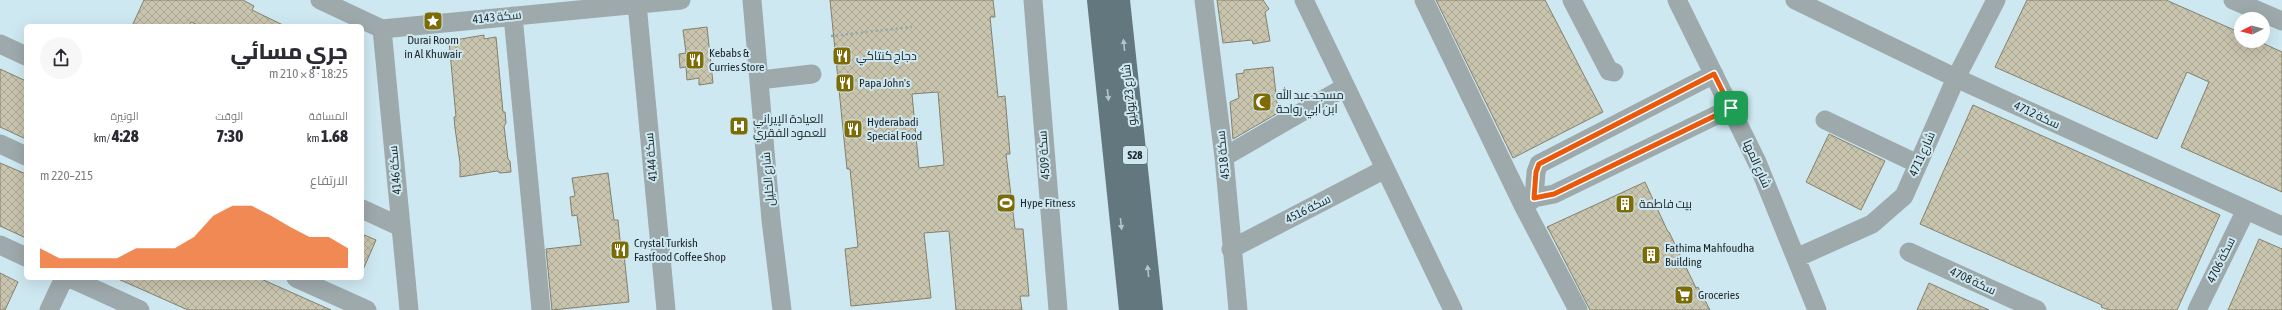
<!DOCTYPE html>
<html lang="ar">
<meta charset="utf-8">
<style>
:root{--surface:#fff;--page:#f7f7f7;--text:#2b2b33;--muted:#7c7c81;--accent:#ea580c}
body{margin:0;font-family:"Asap Condensed",Cairo,sans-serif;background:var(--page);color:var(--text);direction:rtl;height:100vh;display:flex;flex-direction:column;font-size:15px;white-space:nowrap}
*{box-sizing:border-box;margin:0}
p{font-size:13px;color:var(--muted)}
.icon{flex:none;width:22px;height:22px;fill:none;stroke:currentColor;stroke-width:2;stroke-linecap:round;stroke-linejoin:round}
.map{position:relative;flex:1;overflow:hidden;direction:ltr}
.drawer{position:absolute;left:24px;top:24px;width:340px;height:256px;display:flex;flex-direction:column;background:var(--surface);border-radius:6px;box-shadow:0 4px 16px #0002;direction:rtl}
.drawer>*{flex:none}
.needle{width:26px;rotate:264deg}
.fabs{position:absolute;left:2234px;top:12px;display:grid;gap:8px}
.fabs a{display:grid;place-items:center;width:36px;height:36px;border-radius:50%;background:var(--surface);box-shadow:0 4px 16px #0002;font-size:20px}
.pin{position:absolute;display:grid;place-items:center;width:34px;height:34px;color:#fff;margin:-17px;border-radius:8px;box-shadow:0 2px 6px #0006}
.round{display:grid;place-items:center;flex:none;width:42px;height:42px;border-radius:21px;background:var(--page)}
.overview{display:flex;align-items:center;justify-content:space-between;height:68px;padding:0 16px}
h1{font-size:22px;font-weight:800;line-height:30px}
.figures{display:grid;grid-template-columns:repeat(3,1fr);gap:6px;height:68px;padding:4px 16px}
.figures div{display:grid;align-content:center}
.figures b{font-size:17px;font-weight:800}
.figures small{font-size:11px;font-weight:400}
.figures p{font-size:11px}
.chart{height:112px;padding:8px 16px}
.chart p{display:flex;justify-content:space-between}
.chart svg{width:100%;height:72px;margin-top:4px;fill:var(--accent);opacity:.7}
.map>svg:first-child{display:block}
.building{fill:url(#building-cross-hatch);stroke:#84806c;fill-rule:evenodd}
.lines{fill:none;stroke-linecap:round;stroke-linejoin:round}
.path{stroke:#92a7ae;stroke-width:2.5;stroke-dasharray:2 3;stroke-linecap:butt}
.minor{stroke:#9ea9ac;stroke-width:19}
.major{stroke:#63777e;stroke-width:22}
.oneway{fill:#aec6ce}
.route-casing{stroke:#fff;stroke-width:8}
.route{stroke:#ea580c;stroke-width:5}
.labels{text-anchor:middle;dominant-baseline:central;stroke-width:4;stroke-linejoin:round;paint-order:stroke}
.shield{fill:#cee8f1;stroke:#526166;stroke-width:1}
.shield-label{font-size:11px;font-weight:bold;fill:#1d272a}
.street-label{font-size:12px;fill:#1d272a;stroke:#cee8f1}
.poi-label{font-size:12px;fill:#1d272a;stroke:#cee8f1;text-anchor:start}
</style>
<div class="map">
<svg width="2282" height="310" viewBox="0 0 2282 310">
<defs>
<pattern id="building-cross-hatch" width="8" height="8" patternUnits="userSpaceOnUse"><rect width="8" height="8" fill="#c9c4ae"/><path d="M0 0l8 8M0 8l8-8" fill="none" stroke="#aca896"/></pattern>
</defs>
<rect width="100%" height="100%" fill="#cee8f1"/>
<!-- building -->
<path class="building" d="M 144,0 L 243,0 L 254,6 L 252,10 L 285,26 L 200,26 L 191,22 L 189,26 L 132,26 Z
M 830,0 L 993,0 L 995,17 L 990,17 L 998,97 L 1005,96 L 1010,154 L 1006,154 L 1015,229 L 1023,229 L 1029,296 L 1020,296 L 1022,310 L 956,310 L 949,231 L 924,233 L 931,298 L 851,306 L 845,249 L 858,247 L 850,169 L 847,169 ZM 938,92 L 944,165 L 919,168 L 912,94 Z
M 1217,0 L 1263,0 L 1269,9 L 1265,12 L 1270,41 L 1253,44 L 1252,40 L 1223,43 Z
M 1436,0 L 1545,0 L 1603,112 L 1513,158 Z
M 2027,0 L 2166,0 L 2241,33 L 2241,41 L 2258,41 L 2282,52 L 2282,192 L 2181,147 L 2209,82 L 2187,72 L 2157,139 L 1995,67 Z
M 707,27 L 713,83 L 699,85 L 699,78 L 687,80 L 686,67 L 680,68 L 679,54 L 686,53 L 683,30 Z
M 484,35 L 484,39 L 496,37 L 503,112 L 505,112 L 506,123 L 504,126 L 508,159 L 510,161 L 511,172 L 500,173 L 497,171 L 460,177 L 460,163 L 455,128 L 454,117 L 456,117 L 449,41 Z
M 1273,67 L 1278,113 L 1233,139 L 1230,102 L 1239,98 L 1236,74 L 1244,73 L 1244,70 Z
M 0,69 L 26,81 L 26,139 L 0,127 Z
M 1973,105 L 2220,215 L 2177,310 L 2109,310 L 2101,307 L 2102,305 L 1920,224 Z
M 1829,134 L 1885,161 L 1861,210 L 1806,182 Z
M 0,163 L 26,174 L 26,238 L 0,226 Z
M 608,173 L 614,220 L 618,220 L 620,240 L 623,245 L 629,302 L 552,310 L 546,249 L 581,245 L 577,215 L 572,216 L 570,197 L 575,196 L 572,178 Z
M 1645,182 L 1668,232 L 1669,232 L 1696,288 L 1698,287 L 1710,310 L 1590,310 L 1549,230 L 1547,227 Z
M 362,234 L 376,240 L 362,272 Z
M 2259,239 L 2282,249 L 2282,310 L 2228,310 Z
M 0,273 L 18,282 L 5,310 L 0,310 Z
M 116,278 L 259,278 L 331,310 L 188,310 Z
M 1929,283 L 1951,293 L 1989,310 L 1917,310 Z"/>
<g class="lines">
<!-- path -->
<path class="path" d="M 831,36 L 912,27"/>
<!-- minor -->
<path class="minor" d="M 320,0 L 382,29 L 681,0
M 752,0 L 771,220 L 782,310
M 1033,0 L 1058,310
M 1204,0 L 1224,157 L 1238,310
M 1304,0 L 1453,310
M 1424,0 L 1524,207 L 1578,310
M 1572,0 L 1609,71 L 1614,72
M 1677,0 L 1757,162 L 1817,310
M 1795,0 L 1956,78 L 2282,226
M 2233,0 L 2282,21
M 637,4 L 666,310
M 513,16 L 541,310
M 382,29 L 409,310
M 0,44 L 26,56
M 760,80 L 812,74
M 1825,120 L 1918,164
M 0,144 L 26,156
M 1224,157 L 1345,87
M 1534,198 L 1536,172 L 1539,164 L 1714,74
M 1525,206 L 1534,198 L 1554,194 L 1731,108
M 362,209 L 401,227
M 0,245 L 26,257
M 1231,249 L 1385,169
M 1909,252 L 2037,310
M 1796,258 L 1872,224 L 1904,196 L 1956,78 L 1996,0
M 70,278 L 140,310
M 296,278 L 367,310
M 49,310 L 64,278
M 2197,310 L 2246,210"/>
<!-- major -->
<path class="major" d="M 1098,0 L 1130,310
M 1119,0 L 1152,310"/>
</g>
<!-- one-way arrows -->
<defs><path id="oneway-solid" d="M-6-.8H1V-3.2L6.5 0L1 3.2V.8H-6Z"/></defs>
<g class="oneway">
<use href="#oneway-solid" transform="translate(1124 45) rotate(-96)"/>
<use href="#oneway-solid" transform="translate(1108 95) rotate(84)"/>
<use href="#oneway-solid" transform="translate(1121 224) rotate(84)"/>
<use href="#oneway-solid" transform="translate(1148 271) rotate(-96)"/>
</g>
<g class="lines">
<!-- route casing -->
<g class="route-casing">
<path id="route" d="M 1714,74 L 1731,108 L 1554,194 L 1534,198 L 1536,172 L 1539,164 Z"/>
</g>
<!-- route -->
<use href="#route" class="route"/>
</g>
<!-- icons -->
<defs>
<g id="sight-square" transform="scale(1)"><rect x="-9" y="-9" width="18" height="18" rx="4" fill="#7d6c05" stroke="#cee8f1"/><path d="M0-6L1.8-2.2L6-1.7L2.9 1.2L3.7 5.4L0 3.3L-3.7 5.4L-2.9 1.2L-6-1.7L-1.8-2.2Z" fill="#fff"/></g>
<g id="restaurant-square" transform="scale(1)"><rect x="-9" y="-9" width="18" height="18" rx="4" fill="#7d6c05" stroke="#cee8f1"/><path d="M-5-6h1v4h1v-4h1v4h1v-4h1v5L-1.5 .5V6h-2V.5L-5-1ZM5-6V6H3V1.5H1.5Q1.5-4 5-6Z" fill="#fff"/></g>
<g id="mosque-square" transform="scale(1)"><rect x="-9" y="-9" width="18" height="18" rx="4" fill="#7d6c05" stroke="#cee8f1"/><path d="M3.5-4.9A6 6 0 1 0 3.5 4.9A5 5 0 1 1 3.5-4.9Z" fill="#fff"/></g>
<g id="hospital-square" transform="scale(1)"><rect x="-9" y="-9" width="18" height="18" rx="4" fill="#7d6c05" stroke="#cee8f1"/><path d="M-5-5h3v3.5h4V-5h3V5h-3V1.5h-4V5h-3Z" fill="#fff"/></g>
<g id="stadium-square" transform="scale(1)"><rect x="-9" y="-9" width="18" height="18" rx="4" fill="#7d6c05" stroke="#cee8f1"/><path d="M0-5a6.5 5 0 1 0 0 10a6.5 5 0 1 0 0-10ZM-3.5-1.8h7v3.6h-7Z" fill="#fff"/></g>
<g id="building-square" transform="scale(1)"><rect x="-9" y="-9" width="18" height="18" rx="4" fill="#7d6c05" stroke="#cee8f1"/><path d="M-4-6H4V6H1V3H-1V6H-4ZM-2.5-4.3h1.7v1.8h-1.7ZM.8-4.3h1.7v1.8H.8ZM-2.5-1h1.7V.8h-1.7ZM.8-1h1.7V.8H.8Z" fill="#fff"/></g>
<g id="supermarket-square" transform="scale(1)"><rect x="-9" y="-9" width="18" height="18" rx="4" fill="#7d6c05" stroke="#cee8f1"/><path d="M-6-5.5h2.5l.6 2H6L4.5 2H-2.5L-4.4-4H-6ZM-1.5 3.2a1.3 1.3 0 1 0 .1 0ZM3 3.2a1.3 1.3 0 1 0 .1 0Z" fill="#fff"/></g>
</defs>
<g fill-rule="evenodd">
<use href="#sight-square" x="433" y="21"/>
<use href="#restaurant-square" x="842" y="56"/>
<use href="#restaurant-square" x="695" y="60"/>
<use href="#restaurant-square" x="845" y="83"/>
<use href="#mosque-square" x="1262" y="102"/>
<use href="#hospital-square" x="739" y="126"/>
<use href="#restaurant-square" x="853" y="129"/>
<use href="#stadium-square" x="1006" y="203"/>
<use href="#building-square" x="1625" y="204"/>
<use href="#restaurant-square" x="620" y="250"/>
<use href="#building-square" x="1651" y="255"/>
<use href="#supermarket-square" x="1684" y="295"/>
</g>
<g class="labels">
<!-- shield labels -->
<rect class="shield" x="1123" y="146" width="24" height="18" rx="3"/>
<g class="shield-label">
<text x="1135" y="155">S28</text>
</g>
<!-- street labels -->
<g class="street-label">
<text transform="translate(497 17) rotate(-6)">سكة 4143</text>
<text transform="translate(1129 95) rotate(-96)">شارع 23 يوليو</text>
<text transform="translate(2037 115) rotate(25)">سكة 4712</text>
<text transform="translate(1922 154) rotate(-66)">4711 شارع</text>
<text transform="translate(1044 155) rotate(-94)">سكة 4509</text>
<text transform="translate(1223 155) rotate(-96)">سكة 4518</text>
<text transform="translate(651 157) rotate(-95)">سكة 4144</text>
<text transform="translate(1757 164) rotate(66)">شارع المها</text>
<text transform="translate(395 170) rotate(-95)">سكة 4146</text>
<text transform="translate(768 179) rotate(-95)">شارع الخليل</text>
<text transform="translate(1308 209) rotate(-27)">سكة 4516</text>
<text transform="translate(2221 260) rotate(-64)">4706 سكة</text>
<text transform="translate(1973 281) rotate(25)">سكة 4708</text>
</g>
<!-- poi labels -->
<g class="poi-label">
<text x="433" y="40" text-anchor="middle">Durai Room<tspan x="433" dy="14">in Al Khuwair</tspan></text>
<text x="709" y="53">Kebabs &amp;<tspan x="709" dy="14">Curries Store</tspan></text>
<text x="856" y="56">دجاج كنتاكي</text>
<text x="859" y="83">Papa John's</text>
<text x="1276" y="95">مسجد عبد الله<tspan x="1276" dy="14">ابن ابي رواحة</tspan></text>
<text x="753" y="119">العيادة الإيراني<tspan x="753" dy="14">للعمود الفقري</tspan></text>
<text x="867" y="122">Hyderabadi<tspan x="867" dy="14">Special Food</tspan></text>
<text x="1020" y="203">Hype Fitness</text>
<text x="1639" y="204">بيت فاطمة</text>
<text x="634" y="243">Crystal Turkish<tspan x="634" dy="14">Fastfood Coffee Shop</tspan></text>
<text x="1665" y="248">Fathima Mahfoudha<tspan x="1665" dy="14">Building</tspan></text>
<text x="1698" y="295">Groceries</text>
</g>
</g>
</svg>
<div class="fabs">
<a><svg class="needle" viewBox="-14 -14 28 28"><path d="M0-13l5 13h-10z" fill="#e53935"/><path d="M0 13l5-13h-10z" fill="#7c7c81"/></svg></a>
</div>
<div class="pin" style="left:1731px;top:108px;background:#1e9e55"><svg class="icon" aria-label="arrive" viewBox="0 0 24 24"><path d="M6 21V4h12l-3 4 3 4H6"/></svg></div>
<section class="drawer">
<div class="overview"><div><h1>جري مسائي</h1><p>18:25 · 8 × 210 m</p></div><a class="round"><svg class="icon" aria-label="share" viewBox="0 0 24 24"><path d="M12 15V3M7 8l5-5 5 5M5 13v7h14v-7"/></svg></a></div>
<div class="figures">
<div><p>المسافة</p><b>1.68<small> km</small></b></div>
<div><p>الوقت</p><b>7:30</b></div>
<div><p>الوتيرة</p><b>4:28<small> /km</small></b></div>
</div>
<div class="chart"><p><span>الارتفاع</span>215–220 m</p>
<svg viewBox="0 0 160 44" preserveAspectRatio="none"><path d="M0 44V32L10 38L20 38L30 38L40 38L50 32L60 32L70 32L80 25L90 12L100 6L110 6L120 12L130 19L140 25L150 25L160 32V44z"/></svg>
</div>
</section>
</div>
